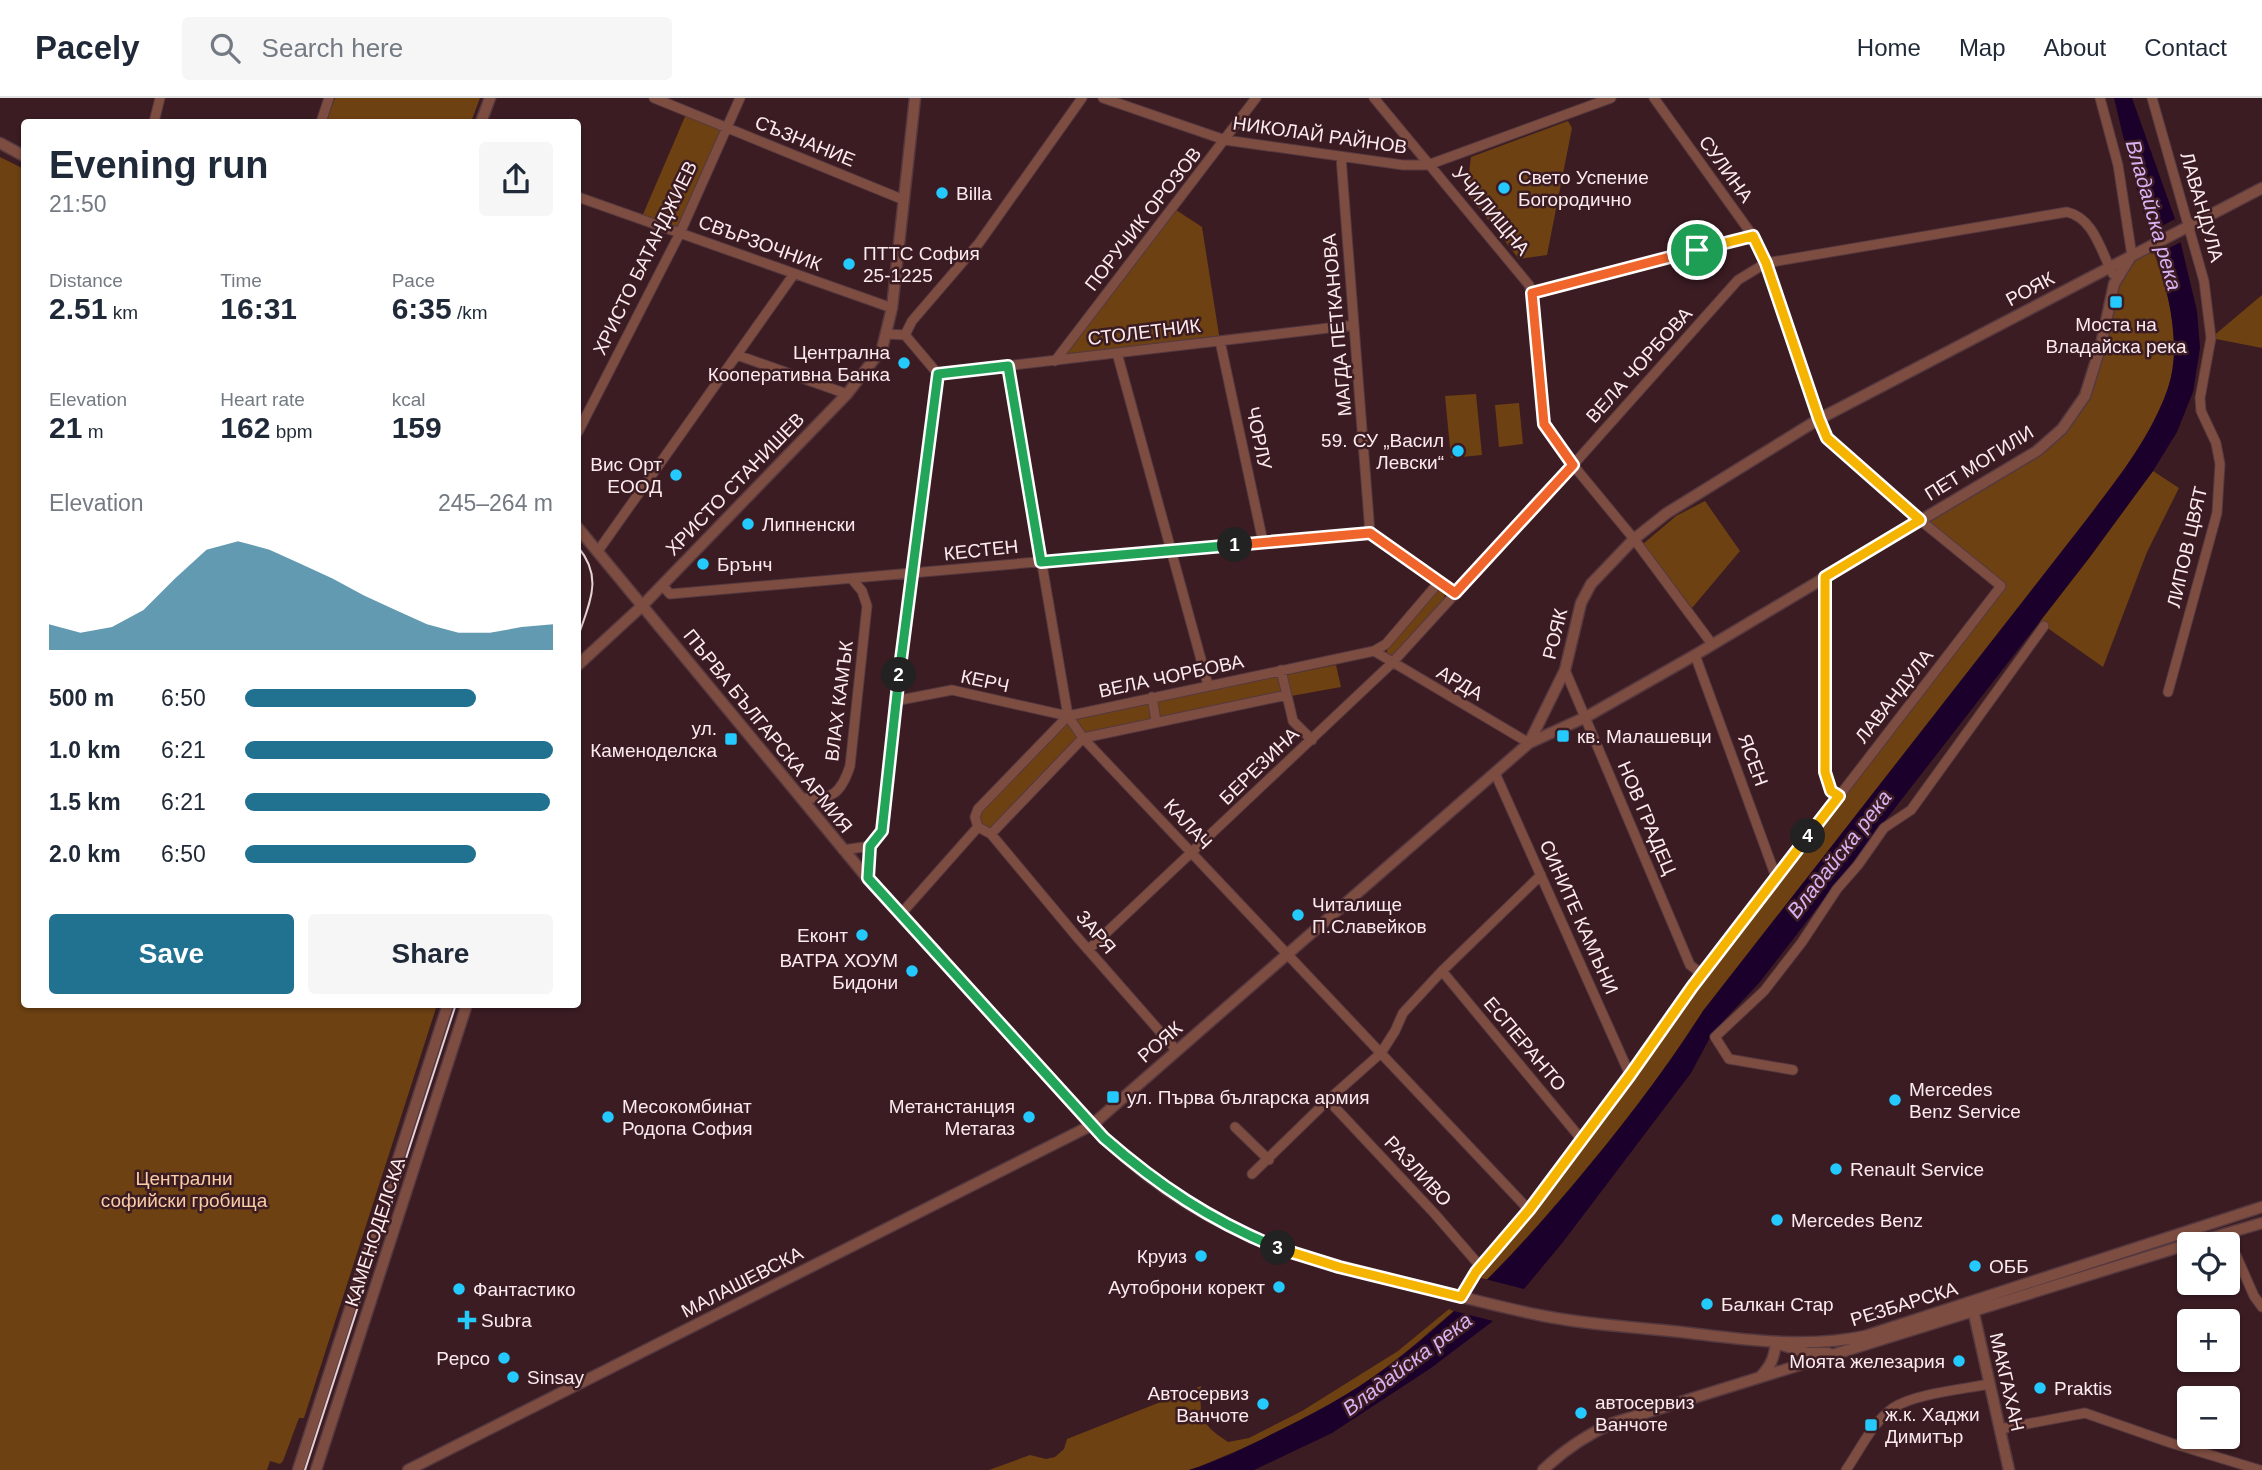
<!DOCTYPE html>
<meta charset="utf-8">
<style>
:root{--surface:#fff;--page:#f6f6f7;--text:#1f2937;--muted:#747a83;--line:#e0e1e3;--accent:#217191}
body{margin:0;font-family:Arial,sans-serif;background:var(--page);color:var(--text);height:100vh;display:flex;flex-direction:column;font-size:26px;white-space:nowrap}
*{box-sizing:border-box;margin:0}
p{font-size:23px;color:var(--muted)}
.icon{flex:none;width:38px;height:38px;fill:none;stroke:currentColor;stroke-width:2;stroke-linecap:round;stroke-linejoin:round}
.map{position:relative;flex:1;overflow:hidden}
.drawer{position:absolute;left:21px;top:21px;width:560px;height:889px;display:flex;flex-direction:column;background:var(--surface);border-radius:7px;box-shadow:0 2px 5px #0004}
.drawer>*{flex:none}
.buttons{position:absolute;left:2177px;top:1134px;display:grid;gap:14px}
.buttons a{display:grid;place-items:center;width:63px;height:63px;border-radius:7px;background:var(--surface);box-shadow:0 2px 5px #0004;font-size:35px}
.pin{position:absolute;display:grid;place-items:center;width:60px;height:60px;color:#fff;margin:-30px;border:4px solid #fff;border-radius:50%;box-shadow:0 2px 7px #0007}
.km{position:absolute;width:35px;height:35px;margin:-18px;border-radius:50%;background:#222;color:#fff;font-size:19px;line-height:35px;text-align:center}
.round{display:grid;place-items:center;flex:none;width:74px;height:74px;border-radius:7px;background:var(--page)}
.summary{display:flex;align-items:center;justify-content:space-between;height:119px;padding:0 28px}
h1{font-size:38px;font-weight:700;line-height:52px}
.stats{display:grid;grid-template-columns:repeat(3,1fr);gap:10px;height:119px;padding:7px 28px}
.stats div{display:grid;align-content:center}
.stats b{font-size:30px;font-weight:700}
.stats small{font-size:19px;font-weight:400}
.stats p{font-size:19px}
.chart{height:196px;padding:14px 28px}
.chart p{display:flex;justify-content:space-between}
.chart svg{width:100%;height:126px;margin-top:7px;fill:var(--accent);opacity:.7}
.action{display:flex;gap:14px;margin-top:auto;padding:14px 28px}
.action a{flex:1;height:80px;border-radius:7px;background:var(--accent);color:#fff;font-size:28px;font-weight:700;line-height:80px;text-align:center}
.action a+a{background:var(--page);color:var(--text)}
ul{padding:0 28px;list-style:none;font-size:23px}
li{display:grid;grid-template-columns:112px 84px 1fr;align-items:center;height:52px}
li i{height:18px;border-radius:9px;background:var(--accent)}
header{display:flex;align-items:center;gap:42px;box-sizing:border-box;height:98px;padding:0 35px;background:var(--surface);border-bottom:2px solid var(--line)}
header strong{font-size:33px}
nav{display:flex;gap:38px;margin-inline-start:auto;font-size:24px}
.search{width:490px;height:63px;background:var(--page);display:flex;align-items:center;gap:18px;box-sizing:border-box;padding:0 24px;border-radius:7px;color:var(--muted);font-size:26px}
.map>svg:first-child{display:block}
.green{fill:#6d4112}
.water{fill:#1b002b}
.pier{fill:#3b1c23}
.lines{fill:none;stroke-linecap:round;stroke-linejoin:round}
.minor-casing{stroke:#56393f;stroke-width:11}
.tertiary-casing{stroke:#56393f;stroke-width:13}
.minor{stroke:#7e4d41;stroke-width:9}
.tertiary{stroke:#7e4d41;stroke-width:10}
.tram{stroke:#e4d1d5;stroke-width:2}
.split-1-casing{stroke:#fff;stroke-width:14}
.split-2-casing{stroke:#fff;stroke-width:14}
.split-3-casing{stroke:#fff;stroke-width:14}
.split-4-casing{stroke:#fff;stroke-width:14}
.split-5-casing{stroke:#fff;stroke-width:14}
.split-1{stroke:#f0652b;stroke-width:9}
.split-2{stroke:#22a559;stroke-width:9}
.split-3{stroke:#22a559;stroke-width:9}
.split-4{stroke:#f5b400;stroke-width:9}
.split-5{stroke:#f5b400;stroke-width:9}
.poi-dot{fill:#24c9fe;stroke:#3b1c23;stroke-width:2.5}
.labels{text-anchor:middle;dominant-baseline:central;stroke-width:5;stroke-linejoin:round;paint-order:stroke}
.street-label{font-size:19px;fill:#fcebee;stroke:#3b1c23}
.poi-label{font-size:19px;fill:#fcebee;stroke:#3b1c23;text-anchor:start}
.park-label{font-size:19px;fill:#facca4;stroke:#3b1c23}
.water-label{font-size:21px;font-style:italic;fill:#d9b2f4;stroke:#3b1c23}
</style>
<header>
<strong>Pacely</strong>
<div class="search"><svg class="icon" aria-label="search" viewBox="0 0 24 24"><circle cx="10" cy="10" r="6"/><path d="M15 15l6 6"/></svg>Search here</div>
<nav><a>Home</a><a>Map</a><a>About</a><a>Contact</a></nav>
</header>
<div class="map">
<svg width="2262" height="1372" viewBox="0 0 2262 1372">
<rect width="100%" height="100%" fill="#3b1c23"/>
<!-- green -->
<path class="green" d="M 335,0 L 480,0 L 471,24 L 326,24 Z
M 687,14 L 727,30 L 680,135 L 641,121 Z
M 1568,23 L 1572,30 L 1547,157 L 1519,161 L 1470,99 L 1468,82 L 1471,59 Z
M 0,59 L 24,71 L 24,906 L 437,907 L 304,1320 L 299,1320 L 283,1363 L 280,1366 L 270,1363 L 267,1372 L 0,1372 Z
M 1173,110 L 1202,129 L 1220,243 L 1055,263 Z
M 2152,147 C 2158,168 2167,191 2171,214 C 2173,229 2175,247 2174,262 C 2168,320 2121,376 2087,421 L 1703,913 C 1641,1009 1568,1099 1489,1182 L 1481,1180 L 1461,1199 L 2000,488 L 1920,422 L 2037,354 L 2085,298 L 2121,173 Z
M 2262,197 L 2262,250 L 2211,240 Z
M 1476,296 L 1482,357 L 1451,360 L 1445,298 Z
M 1519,305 L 1523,346 L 1499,349 L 1495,307 Z
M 2153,373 L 2179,390 L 2147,454 L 2103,569 L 2039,524 Z
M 1705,403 L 1740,453 L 1692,510 L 1643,446 L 1676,418 Z
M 1441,490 L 1445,494 L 1444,502 L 1394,557 L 1390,558 L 1387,555 L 1387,549 L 1437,491 Z
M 1336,567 L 1341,589 L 1291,598 L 1286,577 Z
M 1281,572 L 1287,597 L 1083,640 L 991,736 L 978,729 L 978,711 L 1068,618 Z
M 1449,1211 L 1454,1213 C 1432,1231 1411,1251 1388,1268 C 1331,1312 1262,1343 1196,1370 L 1189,1372 L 989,1372 L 1030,1357 L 1046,1361 L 1055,1359 L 1064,1351 L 1067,1341 L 1201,1288 C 1199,1320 1202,1327 1228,1344 L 1249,1340 L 1302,1313 L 1398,1253 Z"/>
<!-- water -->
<path class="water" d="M 2114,0 L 2132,0 L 2175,121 L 2197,213 L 2200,250 L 2193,294 L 2177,334 L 2153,373 L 2090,459 L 1759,885 L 1713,934 L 1691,975 L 1563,1144 L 1524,1191 L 1493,1223 L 1431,1270 L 1332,1335 L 1254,1372 L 1189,1372 C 1218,1363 1245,1350 1272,1336 C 1311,1317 1351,1296 1387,1269 C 1457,1217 1516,1154 1572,1088 C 1619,1032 1664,975 1703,913 L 2087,421 C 2118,380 2151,339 2168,290 C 2187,233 2156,159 2140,103 C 2131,69 2122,35 2114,0 Z"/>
<!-- pier -->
<path class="pier" d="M 2175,121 L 2181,144 L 2155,157 L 2149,135 Z
M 1485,1181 L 1528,1192 L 1497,1224 L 1450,1212 Z"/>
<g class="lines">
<!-- minor casing -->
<g class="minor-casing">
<path id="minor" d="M 654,0 L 904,102
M 1103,0 L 1225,42 L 1403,67 L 1428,67 L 1611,0
M 1374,0 L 1529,187 L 1532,195 L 1543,326 L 1573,367 L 1634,441 L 1712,546
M 2100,0 L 2118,67 L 2132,158
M 2152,0 L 2204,183 L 2211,240 L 2200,300 L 2201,313 L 2216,345 L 2220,366 L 2217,415 L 2168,594
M 154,24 L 160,0
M 321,24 L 329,0
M 1341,59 L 1370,435
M 578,99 L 892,210
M 1532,195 L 1753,138
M 887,236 L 905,237 L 912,223 L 979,145 L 1082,0
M 1220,243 L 1263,444
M 1117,255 L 1208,587
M 737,257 L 847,296
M 1055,263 L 1256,0
M 1008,268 L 1068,618 L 1083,640 L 1529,1112
M 938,276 L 1354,227
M 578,334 L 680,135 L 740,0
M 598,453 L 794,176
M 1825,479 L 1825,674 L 1831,693 L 1838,698
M 662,487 L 670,496 L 1370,435 L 1455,495
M 1374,553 L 1529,645
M 1695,557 L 1776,779
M 1281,572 L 1293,623 L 1312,642
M 1565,572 L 1690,867 L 1702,876
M 1152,599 L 1156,623
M 895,603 L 952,592 L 1068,618
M 1495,675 L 1630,977
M 802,700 C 832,702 841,696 850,668 L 867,508 L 862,493 L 852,481
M 978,729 L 975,719 L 978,711 L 1068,618 L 1374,553 L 1386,546 L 1439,484
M 978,729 L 991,736 L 1083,640 L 1287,597
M 991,736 L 1077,839 L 1177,953
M 843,752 L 870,748
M 868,781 L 870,748 L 882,732 L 895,603 L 938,276 L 905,237
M 900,817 L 978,729
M 1088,852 L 1392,565 L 1573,367 L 1738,182 L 1766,165 L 2067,114 C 2094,120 2101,154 2113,176
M 1442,873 L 1582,1042
M 1793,972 L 1729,961 L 1715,939 L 1764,893 L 1802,844 L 1837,791 L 1858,767 L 1884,730 L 1911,712 L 2044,528
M 1328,1002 L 1434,1115 L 1480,1168
M 1235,1029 L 1269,1062
M 1252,1076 L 1328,1002 L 1381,955 L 1395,933 L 1403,915 L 1442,873 L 1541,777
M 2236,1157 L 2254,1198 L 2262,1209
M 1461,1199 L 1476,1174 L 1529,1112 L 1630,977 L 1692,889 L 2001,488 L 1920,422 L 1827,340 L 1819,321 L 1766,165 L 1753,138 L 1654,0
M 2000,1331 L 2085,1315 L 2171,1345 L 2260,1372
M 1846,1372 C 1860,1352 1872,1325 1893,1310 C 1913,1296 1964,1291 1989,1286"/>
</g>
<!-- tertiary casing -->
<g class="tertiary-casing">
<path id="tertiary" d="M 481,24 L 490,0
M 0,45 L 24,58
M 578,430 L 868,781 L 1092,1027 C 1138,1076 1195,1115 1257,1141 C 1301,1160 1348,1170 1394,1182 C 1444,1194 1493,1208 1544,1218 C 1588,1227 1636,1229 1681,1234 C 1742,1241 1804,1251 1865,1238 L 2262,1109
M 578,567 L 642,508 L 847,296 L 882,251 L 892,210 L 915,0
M 1529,645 L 1586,619 L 1695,557 L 2037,353 L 2062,331 L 2085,298 L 2101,247 L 2114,186 L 2130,160
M 2190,1146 L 2262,1125
M 1972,1207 L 2009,1372
M 1779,1246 L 1807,1255 L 1828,1255
M 1760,1279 C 1771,1268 1774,1260 1776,1245
M 298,1372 L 448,906
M 316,1372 L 467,906
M 408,1372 L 1092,1027 L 1529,645 L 1565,572 L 1581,505 L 1591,486 L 1634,441 L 1667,415 L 1819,321 L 2262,90
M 1543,1372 C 1565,1351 1586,1337 1613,1325 L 2189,1146"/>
</g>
<!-- minor -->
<use href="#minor" class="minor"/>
<!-- tertiary -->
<use href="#tertiary" class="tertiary"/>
<!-- tram -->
<path class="tram" d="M 578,449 C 604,480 589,505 578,539
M 305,1372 L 456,906"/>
</g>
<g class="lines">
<!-- split-1 casing -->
<g class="split-1-casing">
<path id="split-1" d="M 1235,447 L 1370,435 L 1455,495 L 1573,367 L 1544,326 L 1532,195 L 1697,152"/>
</g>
<!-- split-2 casing -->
<g class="split-2-casing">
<path id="split-2" d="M 899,577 L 938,276 L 1008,268 L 1041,464 L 1235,447"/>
</g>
<!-- split-3 casing -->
<g class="split-3-casing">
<path id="split-3" d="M 899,577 L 882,733 L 870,748 L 868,780 L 1104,1040 C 1159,1088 1210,1122 1278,1150"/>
</g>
<!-- split-4 casing -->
<g class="split-4-casing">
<path id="split-4" d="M 1278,1150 L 1339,1169 L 1461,1199 L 1476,1174 L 1529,1112 L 1630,977 L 1692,889 L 1808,738"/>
</g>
<!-- split-5 casing -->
<g class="split-5-casing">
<path id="split-5" d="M 1697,152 L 1753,138 L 1766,165 L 1819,321 L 1827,340 L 1920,422 L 1825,479 L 1825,674 L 1831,693 L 1839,698 L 1808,738"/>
</g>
<!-- split-1 -->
<use href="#split-1" class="split-1"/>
<!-- split-2 -->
<use href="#split-2" class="split-2"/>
<!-- split-3 -->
<use href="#split-3" class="split-3"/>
<!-- split-4 -->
<use href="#split-4" class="split-4"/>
<!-- split-5 -->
<use href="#split-5" class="split-5"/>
</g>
<!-- markers -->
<g class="poi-dot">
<circle cx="1504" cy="90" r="7"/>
<circle cx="942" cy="95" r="7"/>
<circle cx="849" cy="166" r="7"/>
<rect x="2109" y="197" width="14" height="14" rx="3.5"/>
<circle cx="904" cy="265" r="7"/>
<circle cx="1458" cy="353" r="7"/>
<circle cx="676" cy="377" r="7"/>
<circle cx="748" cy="426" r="7"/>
<circle cx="703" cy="466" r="7"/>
<rect x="1556" y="631" width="14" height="14" rx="3.5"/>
<rect x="724" y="634" width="14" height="14" rx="3.5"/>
<circle cx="1298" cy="817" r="7"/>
<circle cx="862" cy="837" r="7"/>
<circle cx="912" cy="873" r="7"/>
<rect x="1106" y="992" width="14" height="14" rx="3.5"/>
<circle cx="1895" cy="1002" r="7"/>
<circle cx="608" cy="1019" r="7"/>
<circle cx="1029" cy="1019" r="7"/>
<circle cx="1836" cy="1071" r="7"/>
<circle cx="1777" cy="1122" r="7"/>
<circle cx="1201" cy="1158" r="7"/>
<circle cx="1975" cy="1168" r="7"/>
<circle cx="1279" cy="1189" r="7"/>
<circle cx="459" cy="1191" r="7"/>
<circle cx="1707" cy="1206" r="7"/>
<path d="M463.5 1211.5h7v7h7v7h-7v7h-7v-7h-7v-7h7z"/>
<circle cx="504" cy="1260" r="7"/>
<circle cx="1959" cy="1263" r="7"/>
<circle cx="513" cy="1279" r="7"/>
<circle cx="2040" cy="1290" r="7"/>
<circle cx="1263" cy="1306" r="7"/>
<circle cx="1581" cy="1315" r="7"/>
<rect x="1864" y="1320" width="14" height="14" rx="3.5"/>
</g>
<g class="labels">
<!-- street labels -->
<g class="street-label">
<text transform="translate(1320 37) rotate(8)">НИКОЛАЙ РАЙНОВ</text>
<text transform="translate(805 43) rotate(22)">СЪЗНАНИЕ</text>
<text transform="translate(1726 71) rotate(54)">СУЛИНА</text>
<text transform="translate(2202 109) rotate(74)">ЛАВАНДУЛА</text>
<text transform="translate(1491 113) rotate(50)">УЧИЛИЩНА</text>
<text transform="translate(1143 121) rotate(-52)">ПОРУЧИК ОРОЗОВ</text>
<text transform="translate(760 145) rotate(20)">СВЪРЗОЧНИК</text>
<text transform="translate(645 160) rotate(-64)">ХРИСТО БАТАНДЖИЕВ</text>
<text transform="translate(2030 191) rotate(-28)">РОЯК</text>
<text transform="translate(1337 227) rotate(-95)">МАГДА ПЕТКАНОВА</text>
<text transform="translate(1144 234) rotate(-7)">СТОЛЕТНИК</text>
<text transform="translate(1639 267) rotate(-48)">ВЕЛА ЧОРБОВА</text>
<text transform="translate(1259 340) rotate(78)">ЧОРЛУ</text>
<text transform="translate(1979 365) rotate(-32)">ПЕТ МОГИЛИ</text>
<text transform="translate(735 386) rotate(-46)">ХРИСТО СТАНИШЕВ</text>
<text transform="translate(2187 449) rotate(-77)">ЛИПОВ ЦВЯТ</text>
<text transform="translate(981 452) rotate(-6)">КЕСТЕН</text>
<text transform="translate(1555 536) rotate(-76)">РОЯК</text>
<text transform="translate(1171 578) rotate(-12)">ВЕЛА ЧОРБОВА</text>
<text transform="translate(985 583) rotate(12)">КЕРЧ</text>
<text transform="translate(1460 585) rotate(30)">АРДА</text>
<text transform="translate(1894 598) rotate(-52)">ЛАВАНДУЛА</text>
<text transform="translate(839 603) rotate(-83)">ВЛАХ КАМЪК</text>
<text transform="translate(768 633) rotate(51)">ПЪРВА БЪЛГАРСКА АРМИЯ</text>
<text transform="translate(1753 662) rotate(70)">ЯСЕН</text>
<text transform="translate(1259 668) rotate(-44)">БЕРЕЗИНА</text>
<text transform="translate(1647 720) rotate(67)">НОВ ГРАДЕЦ</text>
<text transform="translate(1188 726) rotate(47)">КАЛАЧ</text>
<text transform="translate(1579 819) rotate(66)">СИНИТЕ КАМЪНИ</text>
<text transform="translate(1096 834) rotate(50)">ЗАРЯ</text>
<text transform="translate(1160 944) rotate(-41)">РОЯК</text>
<text transform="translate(1525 946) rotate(50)">ЕСПЕРАНТО</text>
<text transform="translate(1418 1073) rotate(47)">РАЗЛИВО</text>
<text transform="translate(375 1134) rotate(-72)">КАМЕНОДЕЛСКА</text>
<text transform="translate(742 1184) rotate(-27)">МАЛАШЕВСКА</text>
<text transform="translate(1904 1206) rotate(-17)">РЕЗБАРСКА</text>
<text transform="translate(2007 1284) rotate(77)">МАКГАХАН</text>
</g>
<!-- poi labels -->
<g class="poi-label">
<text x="1518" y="79">Свето Успение<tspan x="1518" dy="22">Богородично</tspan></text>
<text x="956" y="95">Billa</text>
<text x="863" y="155">ПТТС София<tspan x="863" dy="22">25-1225</tspan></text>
<text x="2116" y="226" text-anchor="middle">Моста на<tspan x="2116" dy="22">Владайска река</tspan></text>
<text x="890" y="254" text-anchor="end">Централна<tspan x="890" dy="22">Кооперативна Банка</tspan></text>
<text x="1444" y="342" text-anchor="end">59. СУ „Васил<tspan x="1444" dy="22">Левски“</tspan></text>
<text x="662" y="366" text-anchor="end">Вис Орт<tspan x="662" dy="22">ЕООД</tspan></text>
<text x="762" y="426">Липненски</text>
<text x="717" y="466">Брънч</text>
<text x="717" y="630" text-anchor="end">ул.<tspan x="717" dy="22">Каменоделска</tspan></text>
<text x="1577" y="638">кв. Малашевци</text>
<text x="1312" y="806">Читалище<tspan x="1312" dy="22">П.Славейков</tspan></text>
<text x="848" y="837" text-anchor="end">Еконт</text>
<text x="898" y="862" text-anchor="end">ВАТРА ХОУМ<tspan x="898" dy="22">Бидони</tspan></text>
<text x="1909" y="991">Mercedes<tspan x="1909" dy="22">Benz Service</tspan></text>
<text x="1127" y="999">ул. Първа българска армия</text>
<text x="622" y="1008">Месокомбинат<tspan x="622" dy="22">Родопа София</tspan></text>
<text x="1015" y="1008" text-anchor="end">Метанстанция<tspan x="1015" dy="22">Метагаз</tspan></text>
<text x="1850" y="1071">Renault Service</text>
<text x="1791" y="1122">Mercedes Benz</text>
<text x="1187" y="1158" text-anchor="end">Круиз</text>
<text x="1989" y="1168">ОББ</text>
<text x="1265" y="1189" text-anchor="end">Аутоброни корект</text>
<text x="473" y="1191">Фантастико</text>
<text x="1721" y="1206">Балкан Стар</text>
<text x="481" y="1222">Subra</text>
<text x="490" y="1260" text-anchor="end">Pepco</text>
<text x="1945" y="1263" text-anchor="end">Моята железария</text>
<text x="527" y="1279">Sinsay</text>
<text x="2054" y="1290">Praktis</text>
<text x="1249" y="1295" text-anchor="end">Автосервиз<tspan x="1249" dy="22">Ванчоте</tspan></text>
<text x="1595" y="1304">автосервиз<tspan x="1595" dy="22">Ванчоте</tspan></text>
<text x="1885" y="1316">ж.к. Хаджи<tspan x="1885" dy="22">Димитър</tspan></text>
</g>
<!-- park labels -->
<g class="park-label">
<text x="184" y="1080">Централни<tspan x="184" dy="22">софийски гробища</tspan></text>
</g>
<!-- water labels -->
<g class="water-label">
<text transform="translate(2154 117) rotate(74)">Владайска река</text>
<text transform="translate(1839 756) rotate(-52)">Владайска река</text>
<text transform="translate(1407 1266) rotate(-37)">Владайска река</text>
</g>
</g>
</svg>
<div class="buttons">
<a><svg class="icon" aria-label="locate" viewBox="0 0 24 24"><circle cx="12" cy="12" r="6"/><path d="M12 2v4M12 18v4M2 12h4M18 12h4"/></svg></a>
<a>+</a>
<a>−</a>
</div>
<div class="pin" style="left:1697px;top:152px;background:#1e9e55"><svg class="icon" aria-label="arrive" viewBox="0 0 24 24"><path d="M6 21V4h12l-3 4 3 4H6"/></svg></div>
<b class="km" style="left:1235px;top:447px">1</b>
<b class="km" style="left:899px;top:577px">2</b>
<b class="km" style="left:1278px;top:1150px">3</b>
<b class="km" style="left:1808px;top:738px">4</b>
<section class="drawer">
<div class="summary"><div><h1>Evening run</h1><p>21:50</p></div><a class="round"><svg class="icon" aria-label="share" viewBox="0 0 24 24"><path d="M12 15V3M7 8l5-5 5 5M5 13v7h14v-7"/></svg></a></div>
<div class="stats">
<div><p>Distance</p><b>2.51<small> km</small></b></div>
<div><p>Time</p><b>16:31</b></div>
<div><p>Pace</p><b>6:35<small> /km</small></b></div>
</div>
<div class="stats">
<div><p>Elevation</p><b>21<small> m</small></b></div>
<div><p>Heart rate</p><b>162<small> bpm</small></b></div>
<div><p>kcal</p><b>159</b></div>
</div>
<div class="chart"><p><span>Elevation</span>245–264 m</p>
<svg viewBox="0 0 160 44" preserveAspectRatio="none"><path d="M0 44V35L10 38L20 36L30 30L40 19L50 9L60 6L70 9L80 14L90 19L100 25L110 30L120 35L130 38L140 38L150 36L160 35V44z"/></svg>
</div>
<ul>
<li><b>500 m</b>6:50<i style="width:75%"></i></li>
<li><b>1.0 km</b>6:21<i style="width:100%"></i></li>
<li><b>1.5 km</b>6:21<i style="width:99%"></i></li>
<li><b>2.0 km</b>6:50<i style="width:75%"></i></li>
</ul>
<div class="action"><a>Save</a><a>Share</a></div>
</section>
</div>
